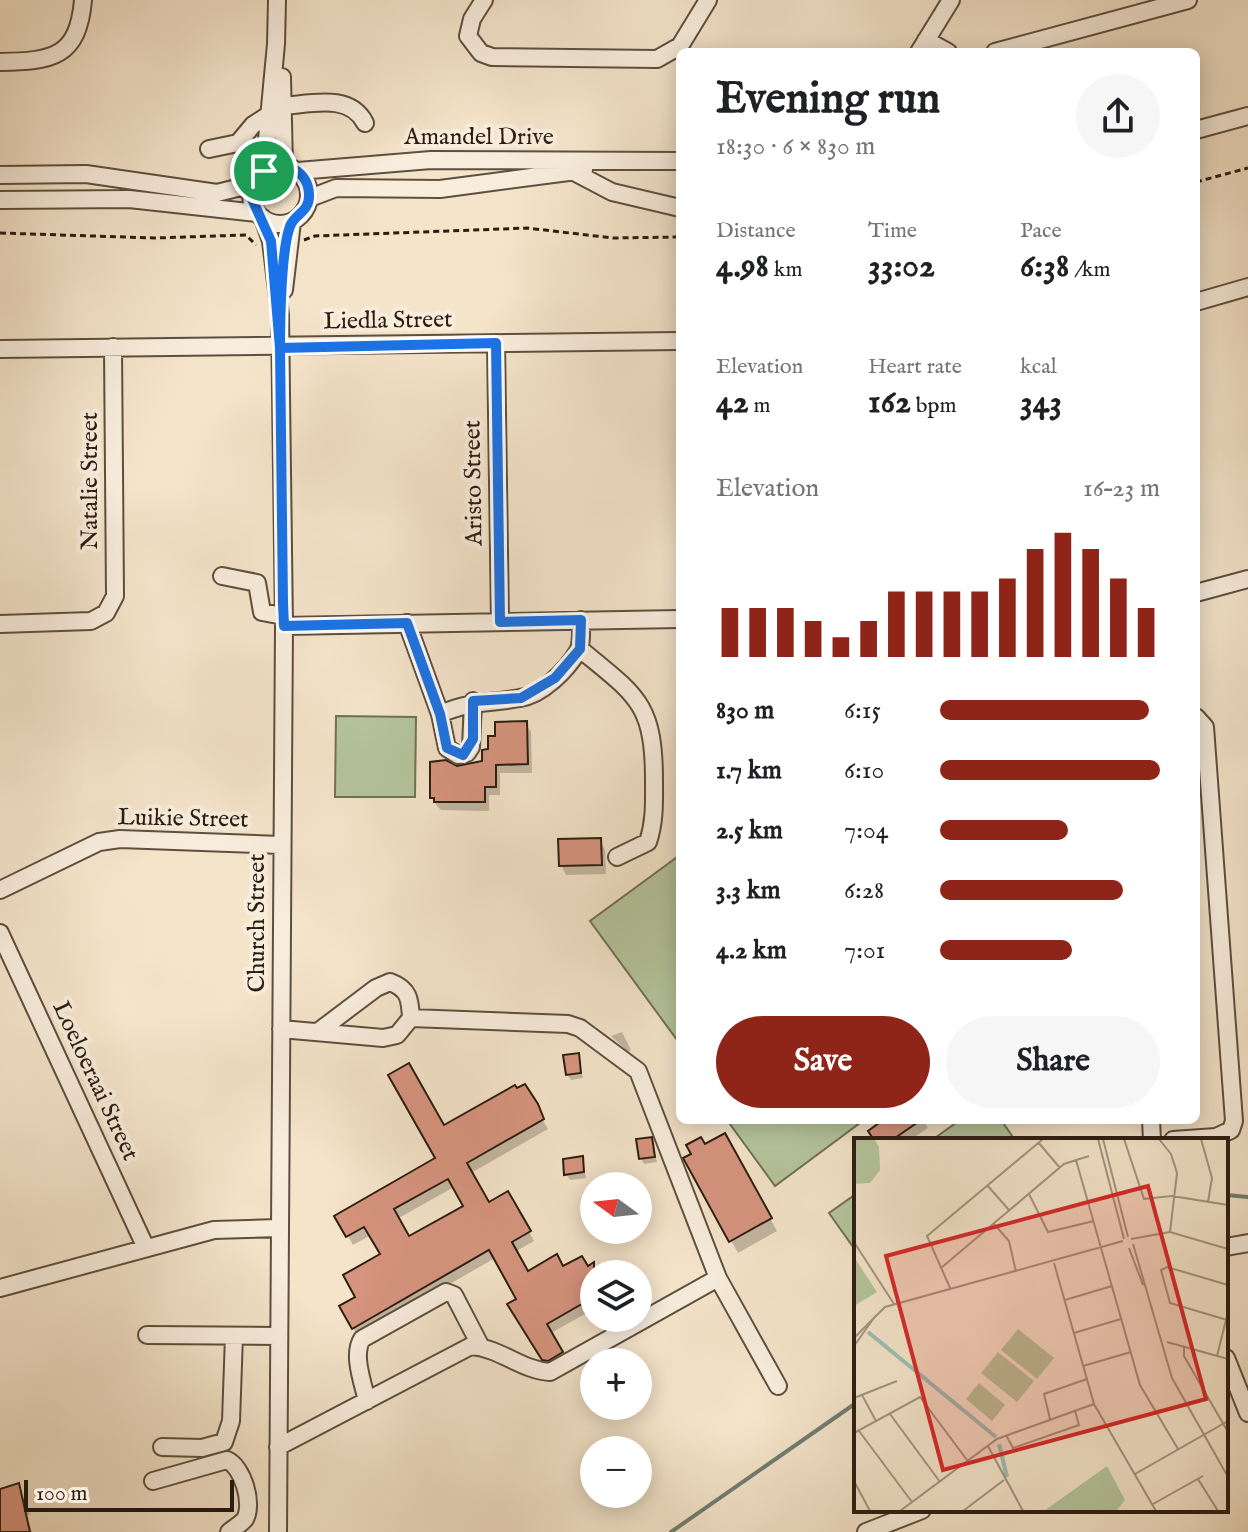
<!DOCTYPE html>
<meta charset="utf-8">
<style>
:root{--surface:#fff;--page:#f6f6f6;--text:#202124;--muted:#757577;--accent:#8f2418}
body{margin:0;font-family:"IM FELL English",serif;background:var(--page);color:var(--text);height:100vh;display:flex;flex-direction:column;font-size:30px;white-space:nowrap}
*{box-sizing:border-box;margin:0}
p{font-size:26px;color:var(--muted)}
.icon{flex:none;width:44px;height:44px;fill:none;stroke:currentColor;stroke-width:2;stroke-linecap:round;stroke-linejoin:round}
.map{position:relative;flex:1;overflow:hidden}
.drawer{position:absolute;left:676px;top:48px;width:524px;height:1076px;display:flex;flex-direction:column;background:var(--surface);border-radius:12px;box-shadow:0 4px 20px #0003}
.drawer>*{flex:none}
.needle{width:52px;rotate:285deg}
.fabs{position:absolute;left:580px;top:1172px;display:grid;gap:16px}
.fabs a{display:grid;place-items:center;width:72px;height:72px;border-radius:50%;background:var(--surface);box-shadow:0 4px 20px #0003;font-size:40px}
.scale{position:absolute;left:24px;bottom:20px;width:210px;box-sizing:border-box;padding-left:8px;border:4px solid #2c1d10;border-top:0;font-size:22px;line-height:28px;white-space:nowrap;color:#2c1d10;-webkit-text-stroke:6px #f8eddd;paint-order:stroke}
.pin{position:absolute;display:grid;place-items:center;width:68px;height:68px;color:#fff;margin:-34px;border:4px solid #fff;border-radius:50%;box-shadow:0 2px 8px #0007}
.round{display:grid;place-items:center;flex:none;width:84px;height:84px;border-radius:42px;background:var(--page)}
.head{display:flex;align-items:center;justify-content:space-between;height:136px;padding:0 40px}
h1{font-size:44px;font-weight:700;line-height:60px}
.metrics{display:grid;grid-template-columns:repeat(3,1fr);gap:12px;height:136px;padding:8px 40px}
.metrics div{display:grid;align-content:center}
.metrics b{font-size:34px;font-weight:700}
.metrics small{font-size:22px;font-weight:400}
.metrics p{font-size:22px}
.chart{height:224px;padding:16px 40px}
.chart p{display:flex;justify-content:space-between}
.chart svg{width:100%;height:144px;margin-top:8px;stroke:var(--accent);stroke-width:6}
.button{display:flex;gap:16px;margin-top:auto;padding:16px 40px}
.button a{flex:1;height:92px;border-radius:48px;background:var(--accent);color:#fff;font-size:32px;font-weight:700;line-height:92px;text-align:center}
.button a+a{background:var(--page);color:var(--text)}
ul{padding:0 40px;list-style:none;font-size:26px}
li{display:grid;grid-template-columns:128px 96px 1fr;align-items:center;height:60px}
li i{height:20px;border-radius:10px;background:var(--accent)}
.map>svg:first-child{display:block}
.green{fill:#b5c59c;stroke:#707156;stroke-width:2}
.shadow{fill:#0003;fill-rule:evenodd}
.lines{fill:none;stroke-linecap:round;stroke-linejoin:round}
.stream{stroke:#6f7e72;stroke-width:4}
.building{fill:#d7947f;stroke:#2c1d10;stroke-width:2;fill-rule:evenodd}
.minor-casing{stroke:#5e4f3e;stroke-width:20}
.path{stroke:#2c1d10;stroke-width:3;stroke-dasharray:6 4;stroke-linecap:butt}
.minor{stroke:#f8eddd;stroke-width:16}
.route-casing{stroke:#fff;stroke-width:16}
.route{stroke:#1a73e8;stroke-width:10}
.labels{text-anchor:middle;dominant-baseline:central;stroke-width:8;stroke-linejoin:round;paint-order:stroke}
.street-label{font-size:24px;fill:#2c1d10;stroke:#f8eddd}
.inset-river{fill:none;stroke:#9cbfb4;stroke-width:4}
.inset-road{fill:none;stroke:#a49480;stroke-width:2}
.view{fill:#d62828;fill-opacity:0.15;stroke:#d62828;stroke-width:4}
.inset-edge{fill:none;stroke:#2c1d10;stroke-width:4}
</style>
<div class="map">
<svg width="1248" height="1532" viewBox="0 0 1248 1532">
<rect width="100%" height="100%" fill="#f4e4ca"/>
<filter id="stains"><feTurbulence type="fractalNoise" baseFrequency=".0025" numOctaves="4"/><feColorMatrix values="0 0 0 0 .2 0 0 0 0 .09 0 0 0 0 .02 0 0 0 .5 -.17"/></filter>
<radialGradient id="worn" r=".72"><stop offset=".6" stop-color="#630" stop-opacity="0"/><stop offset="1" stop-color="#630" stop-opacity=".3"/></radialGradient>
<!-- green -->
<path class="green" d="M 336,716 L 416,717 L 415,797 L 335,797 Z
M 680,855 L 680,1044 L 590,921 Z
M 727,1120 L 864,1120 L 775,1186 Z
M 960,1120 L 1001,1120 L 1015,1140 L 932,1140 Z
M 856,1194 L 856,1251 L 829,1213 Z"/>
<!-- shadow -->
<path class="shadow" d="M 525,723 L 531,732 L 532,773 L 500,773 L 500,795 L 489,795 L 489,811 L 441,810 L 437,806 L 432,797 L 456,768 L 484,763 L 497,738 Z
M 600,840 L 605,850 L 606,874 L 566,875 L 561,865 Z
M 622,1032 L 631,1050 L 628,1052 L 611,1036 Z
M 578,1056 L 583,1078 L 571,1080 L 567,1074 Z
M 524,1087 L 548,1129 L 471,1173 L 488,1204 L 512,1202 L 534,1241 L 515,1252 L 527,1273 L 592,1266 L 596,1274 L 594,1309 L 551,1333 L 567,1362 L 549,1368 L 510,1304 L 519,1299 L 495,1258 L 358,1337 L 342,1307 L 358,1298 L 382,1254 L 371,1235 L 353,1245 L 337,1216 L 438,1158 L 443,1128 ZM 454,1187 L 466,1206 L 409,1239 L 397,1219 Z
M 887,1120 L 923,1120 L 928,1128 L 910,1140 L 875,1140 Z
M 725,1136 L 777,1231 L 738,1253 L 686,1159 Z
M 651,1140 L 657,1162 L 644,1164 L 641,1158 Z
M 582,1158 L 586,1178 L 570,1180 L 566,1174 Z
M 18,1485 L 30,1514 L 27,1516 L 32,1532 L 0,1532 L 0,1491 Z"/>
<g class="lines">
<!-- stream -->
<path class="stream" d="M 1226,1195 L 1248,1197
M 671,1532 L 856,1403"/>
</g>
<!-- building -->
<path class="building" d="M 527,721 L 528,764 L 496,765 L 496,787 L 485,787 L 485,802 L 434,802 L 434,798 L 430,798 L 430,762 L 446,760 L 457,766 L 482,761 L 482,750 L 488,749 L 488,736 L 495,736 L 495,722 Z
M 601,838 L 602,865 L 559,866 L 558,839 Z
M 579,1053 L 581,1073 L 566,1075 L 563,1055 Z
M 409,1063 L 444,1125 L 515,1085 L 517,1088 L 525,1084 L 538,1104 L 544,1119 L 467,1163 L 489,1202 L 508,1191 L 531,1231 L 512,1242 L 528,1271 L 557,1254 L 563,1266 L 582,1256 L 588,1266 L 594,1262 L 594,1297 L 547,1324 L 563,1352 L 548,1361 L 542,1360 L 507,1304 L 516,1299 L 489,1250 L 352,1329 L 339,1306 L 355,1297 L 343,1275 L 380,1254 L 364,1227 L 346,1237 L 334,1216 L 435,1158 L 388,1075 ZM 448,1179 L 463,1206 L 409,1236 L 394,1209 Z
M 883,1120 L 921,1120 L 892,1140 L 874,1140 L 868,1131 Z
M 725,1133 L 772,1218 L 729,1242 L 683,1158 L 691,1154 L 686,1145 L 701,1137 L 705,1144 Z
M 652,1137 L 655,1157 L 639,1159 L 636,1139 Z
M 583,1156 L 584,1172 L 564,1175 L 563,1159 Z
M 19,1483 L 30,1532 L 0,1532 L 0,1489 Z"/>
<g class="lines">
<!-- minor casing -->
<g class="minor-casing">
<path id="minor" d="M 484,0 L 472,19 L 468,36 L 481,53 L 492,57 L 657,59 L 680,46 L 708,0
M 926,40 L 948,52
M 919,52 L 951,0
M 995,52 L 1188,0
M 0,62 C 52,61 78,58 83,0
M 282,77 L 284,166
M 283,106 C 311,104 350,93 365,123
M 1196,130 L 1248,116
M 209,149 L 238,143 L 253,125 L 270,114
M251 195a29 29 0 1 1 58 0a29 29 0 1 1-58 0Z
M 264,171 L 276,44 L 277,0
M 298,171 L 431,160 L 680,161
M 572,171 L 612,192 L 680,208
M 0,175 L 86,174 L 217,193 L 253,184
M 310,198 L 336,188 L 440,189 L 584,170
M 0,200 L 129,199 L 257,213
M 263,218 L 271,241 L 280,315 L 284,626 L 278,1532
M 284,290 L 292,222
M 1196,302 L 1248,287
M 496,343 L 500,622
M 0,349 L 680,341
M 222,576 L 257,583 L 262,612 L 283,616
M 1196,593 L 1248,579
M 407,623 L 440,714 L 447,748 L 458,755 L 467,753 L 471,747 L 473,701
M 0,624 L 91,621 L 106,613 L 115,596 L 113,347
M 284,626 L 680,619
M 580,649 C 637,696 654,703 654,781 C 654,802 655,821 648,842 L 617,857
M 440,714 C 473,700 487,704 520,698 C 542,695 567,670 578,651 C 582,644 581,630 581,620
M 0,890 L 99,842 L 120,839 L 280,845
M 0,933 L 146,1248
M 411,1018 L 568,1024 L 580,1028 L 638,1071 L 718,1278 L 778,1386
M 281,1029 L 383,1038 L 397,1035 L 411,1018 C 410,999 409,989 390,982 L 376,988 L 319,1031
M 1151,1120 L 1152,1140
M 1173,1140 L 1216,1137 L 1231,1130 L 1234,1121 L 1205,727 L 1196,717
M 1226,1247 L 1248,1243
M 0,1288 L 214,1230 L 278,1228
M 147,1335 L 277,1336
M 1226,1358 L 1248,1413
M 367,1401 C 363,1383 352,1355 362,1339 L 446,1292 L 454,1295 L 481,1347
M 162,1447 L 202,1448 L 224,1442 L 231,1421 L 234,1336
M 278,1447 L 471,1346 C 500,1348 521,1370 550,1372 L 718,1278
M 153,1481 L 227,1460 C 242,1466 254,1503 245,1519 C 241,1524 234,1528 229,1532
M 866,1532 L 922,1510"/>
</g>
<!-- path -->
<path class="path" d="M 1196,182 L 1248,168
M 0,233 L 155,238 L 246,235 L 256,245
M 304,240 L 315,236 L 527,228 L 613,238 L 680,237"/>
<!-- minor -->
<use href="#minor" class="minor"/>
</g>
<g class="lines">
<!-- route casing -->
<g class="route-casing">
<path id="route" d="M 264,171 L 253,184 L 252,199 L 271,241 L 280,348 L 283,603 L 284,626 L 407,623 L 440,714 L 447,748 L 463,755 L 473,739 L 473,701 L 521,698 L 555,678 L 580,649 L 581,620 L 500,622 L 496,343 L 280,348 C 280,323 281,245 291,224 C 297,213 310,211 309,194 C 308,170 284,160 264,171"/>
</g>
<!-- route -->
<use href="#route" class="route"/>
</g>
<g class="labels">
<!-- street labels -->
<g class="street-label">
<text x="479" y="137">Amandel Drive</text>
<text transform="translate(388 321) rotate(-1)">Liedla Street</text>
<text transform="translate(90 481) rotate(-90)">Natalie Street</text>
<text transform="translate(474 483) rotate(-91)">Aristo Street</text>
<text transform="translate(183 819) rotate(1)">Luikie Street</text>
<text transform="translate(257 923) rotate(-90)">Church Street</text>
<text transform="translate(95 1081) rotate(65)">Loeloeraai Street</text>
</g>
</g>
<!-- overview -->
<g transform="translate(854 1138)">
<rect width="374" height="374" fill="#f4e4ca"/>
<path d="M 0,119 L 23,154 L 0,168 ZM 164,191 L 200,220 L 183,241 L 147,212 ZM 144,214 L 180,243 L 163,264 L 127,235 ZM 125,245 L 151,267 L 138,283 L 112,261 ZM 253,328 L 271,362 L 262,373 L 190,373 Z" fill="#b5c59c"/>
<path d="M 0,1 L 20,1 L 25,9 L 26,32 L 16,45 L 0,46 Z" fill="#b5c59c"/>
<path class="inset-river" d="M 14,194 L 142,299M 145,306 L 153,339"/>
<path class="inset-road" d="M 244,1 L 270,101M 249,1 L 274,99M 270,1 L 290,61 L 318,58 L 374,67M 305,1 L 317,16 L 323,35 L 316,94M 347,1 L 358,40 L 354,64M 184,4 L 206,30M 222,22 L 286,247 L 324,311M 133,47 L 155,72M 175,56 L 194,94 L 240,83M 140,86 L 155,103 L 162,134M 277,101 L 316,94 L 374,111M 0,104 L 40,166M 279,106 L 318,240 L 374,339M 275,110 L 289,147M 200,125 L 240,266 L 302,373M 87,130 L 210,26 L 235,18M 97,152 L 73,98 L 189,1M 211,162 L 258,148M 373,182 L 316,165 L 307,132 L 313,129 L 374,147M 220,195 L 267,181M 0,200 L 31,169 L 269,103M 313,204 L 374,221M 0,208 L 22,177M 330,208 L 330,218 L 374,294M 363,218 L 374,174M 229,228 L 277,214M 8,257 L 22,283M 0,260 L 43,243M 36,276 L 86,344M 196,281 L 190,256 L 233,241M 5,293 L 58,364M 0,295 L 66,259 L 113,322M 152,297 L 159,310 L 225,287 L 221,273M 134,308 L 169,373M 281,336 L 374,283M 344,341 L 364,373M 0,343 L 16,373M 299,366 L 349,338M 46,373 L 143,301 L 240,266M 109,373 L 150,342"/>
<path class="view" d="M 294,48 L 352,261 L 89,332 L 32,118 Z"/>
<rect width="374" height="374" class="inset-edge"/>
</g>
<rect width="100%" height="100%" filter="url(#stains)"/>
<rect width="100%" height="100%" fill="url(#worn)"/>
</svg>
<div class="fabs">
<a><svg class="needle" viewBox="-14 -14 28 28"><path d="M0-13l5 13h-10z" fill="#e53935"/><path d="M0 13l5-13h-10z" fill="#757577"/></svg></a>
<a><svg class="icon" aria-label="layers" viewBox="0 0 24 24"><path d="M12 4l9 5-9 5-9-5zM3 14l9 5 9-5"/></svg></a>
<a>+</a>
<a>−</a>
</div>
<div class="scale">100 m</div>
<div class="pin" style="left:264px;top:171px;background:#1e9e55"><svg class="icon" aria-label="arrive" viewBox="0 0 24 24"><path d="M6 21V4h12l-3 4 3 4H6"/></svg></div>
<section class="drawer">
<div class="head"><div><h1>Evening run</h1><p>18:30 · 6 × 830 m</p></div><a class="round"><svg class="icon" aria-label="share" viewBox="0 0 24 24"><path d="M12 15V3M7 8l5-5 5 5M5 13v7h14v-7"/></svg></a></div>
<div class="metrics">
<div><p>Distance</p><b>4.98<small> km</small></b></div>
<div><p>Time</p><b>33:02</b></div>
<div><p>Pace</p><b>6:38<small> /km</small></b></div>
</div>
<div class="metrics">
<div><p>Elevation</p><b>42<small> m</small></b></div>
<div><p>Heart rate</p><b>162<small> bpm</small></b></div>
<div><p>kcal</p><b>343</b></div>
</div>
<div class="chart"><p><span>Elevation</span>16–23 m</p>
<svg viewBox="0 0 160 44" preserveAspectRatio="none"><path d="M5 44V29M15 44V29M25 44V29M35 44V33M45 44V38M55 44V33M65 44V24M75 44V24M85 44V24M95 44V24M105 44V20M115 44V11M125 44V6M135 44V11M145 44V20M155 44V29"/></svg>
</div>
<ul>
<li><b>830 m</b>6:15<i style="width:95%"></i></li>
<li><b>1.7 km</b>6:10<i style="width:100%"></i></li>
<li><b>2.5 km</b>7:04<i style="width:58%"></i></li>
<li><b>3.3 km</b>6:28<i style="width:83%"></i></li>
<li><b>4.2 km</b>7:01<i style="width:60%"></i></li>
</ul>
<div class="button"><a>Save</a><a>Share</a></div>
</section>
</div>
